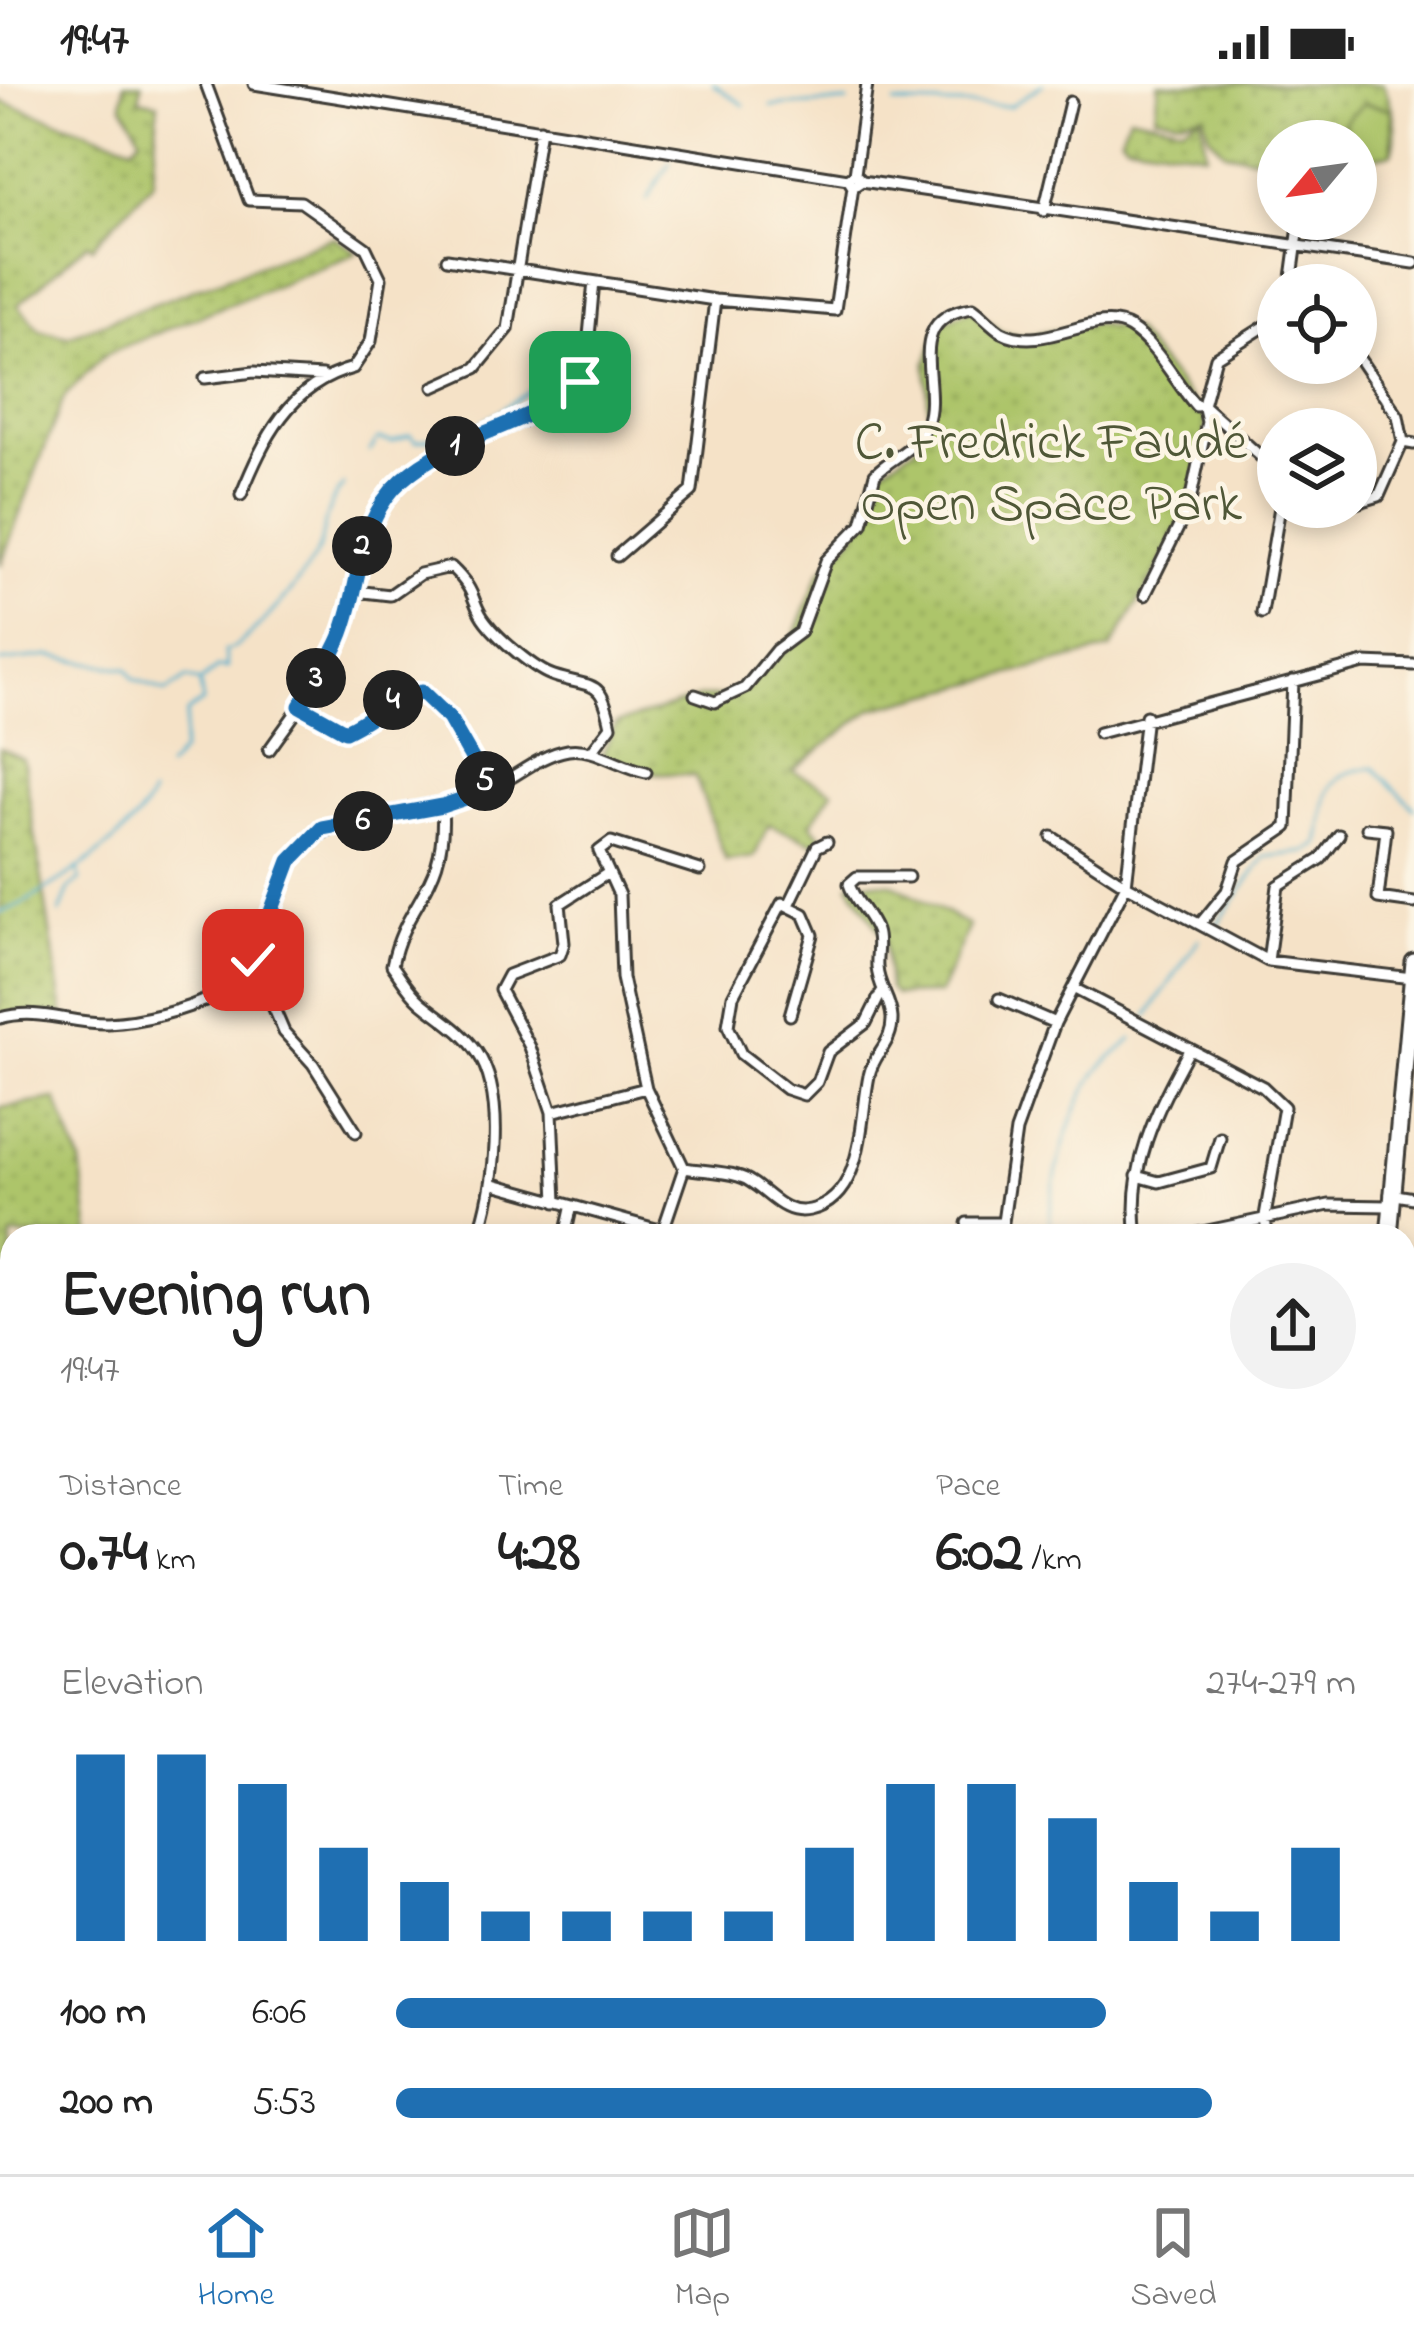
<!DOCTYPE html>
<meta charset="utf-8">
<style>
:root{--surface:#fff;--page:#f2f2f2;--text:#222;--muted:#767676;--line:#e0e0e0;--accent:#1f6fb2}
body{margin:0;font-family:"Indie Flower",sans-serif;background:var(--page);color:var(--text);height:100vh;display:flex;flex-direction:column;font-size:45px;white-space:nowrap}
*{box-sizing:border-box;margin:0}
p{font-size:39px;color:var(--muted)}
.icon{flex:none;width:66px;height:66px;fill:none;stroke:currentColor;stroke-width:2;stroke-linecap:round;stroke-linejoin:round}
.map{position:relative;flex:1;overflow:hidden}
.drawer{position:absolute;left:0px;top:1140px;width:1416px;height:951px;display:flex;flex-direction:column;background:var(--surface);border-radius:36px 36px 0 0;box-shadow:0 6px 18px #0003}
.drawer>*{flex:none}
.needle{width:78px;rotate:241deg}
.controls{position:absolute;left:1257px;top:36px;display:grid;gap:24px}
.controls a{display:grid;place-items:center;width:120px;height:120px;border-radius:50%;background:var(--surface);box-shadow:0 6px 18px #0003;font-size:60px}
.pin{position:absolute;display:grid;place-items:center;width:102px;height:102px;color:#fff;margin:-51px;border-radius:24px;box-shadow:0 6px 18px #0006}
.km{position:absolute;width:60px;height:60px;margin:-30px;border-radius:50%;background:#222;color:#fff;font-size:33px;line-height:60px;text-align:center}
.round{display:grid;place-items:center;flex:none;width:126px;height:126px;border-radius:63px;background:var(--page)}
.head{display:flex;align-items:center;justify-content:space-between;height:204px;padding:0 60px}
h1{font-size:66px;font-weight:700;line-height:90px}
.stats{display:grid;grid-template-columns:repeat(3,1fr);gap:18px;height:204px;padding:12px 60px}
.stats div{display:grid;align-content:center}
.stats b{font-size:60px;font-weight:700}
.stats small{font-size:33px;font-weight:400}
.stats p{font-size:33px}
.chart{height:336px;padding:24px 60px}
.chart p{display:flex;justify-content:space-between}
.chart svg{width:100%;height:216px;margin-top:12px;stroke:var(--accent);stroke-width:6}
ul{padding:0 60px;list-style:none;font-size:39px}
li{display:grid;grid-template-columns:192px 144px 1fr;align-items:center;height:90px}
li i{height:30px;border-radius:15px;background:var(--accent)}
.status{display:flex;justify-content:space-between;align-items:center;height:84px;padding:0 60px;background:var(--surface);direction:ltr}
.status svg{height:33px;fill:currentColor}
.tab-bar{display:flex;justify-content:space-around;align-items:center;height:168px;border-top:3px solid var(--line);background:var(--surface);font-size:33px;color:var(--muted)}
.tab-bar a{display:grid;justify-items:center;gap:6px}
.tab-bar .active{color:var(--accent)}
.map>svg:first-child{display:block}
.park{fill:url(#park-dots);stroke:#647043;stroke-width:3}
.pitch{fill:#adc56a;stroke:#647043;stroke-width:3}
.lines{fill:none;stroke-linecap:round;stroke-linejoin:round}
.stream{stroke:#4dafcc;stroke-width:3}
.minor-casing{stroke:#3d3a36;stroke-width:15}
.tertiary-casing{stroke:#3d3a36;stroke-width:18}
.primary-casing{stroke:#3d3a36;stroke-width:21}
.minor{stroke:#fff;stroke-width:9}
.tertiary{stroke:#fff;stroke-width:12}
.primary{stroke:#fff;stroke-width:15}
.route-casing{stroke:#fff;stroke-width:24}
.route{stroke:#1f6fb2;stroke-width:15}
.labels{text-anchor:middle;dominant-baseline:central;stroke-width:9;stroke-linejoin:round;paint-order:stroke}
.park-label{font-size:54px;fill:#4f5737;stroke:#fcf5e5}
</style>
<div class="status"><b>19:47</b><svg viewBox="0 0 49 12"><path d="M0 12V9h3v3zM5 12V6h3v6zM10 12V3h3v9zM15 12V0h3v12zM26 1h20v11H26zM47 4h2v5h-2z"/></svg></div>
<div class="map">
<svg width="1414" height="2090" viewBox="0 0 1414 2090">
<defs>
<pattern id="park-dots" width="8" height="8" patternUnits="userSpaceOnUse" patternTransform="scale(3)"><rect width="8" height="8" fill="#adc56a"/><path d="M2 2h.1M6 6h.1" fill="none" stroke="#94a95b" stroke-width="1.8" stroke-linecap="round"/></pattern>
</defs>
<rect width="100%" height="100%" fill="#fcf5e5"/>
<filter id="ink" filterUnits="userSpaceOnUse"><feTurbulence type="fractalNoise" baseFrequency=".00833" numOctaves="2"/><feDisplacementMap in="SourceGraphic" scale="24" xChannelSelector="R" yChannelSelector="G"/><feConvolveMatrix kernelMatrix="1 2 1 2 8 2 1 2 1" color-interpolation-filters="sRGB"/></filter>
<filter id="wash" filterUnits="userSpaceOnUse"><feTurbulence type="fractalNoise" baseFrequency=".004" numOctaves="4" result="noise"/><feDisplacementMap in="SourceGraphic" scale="48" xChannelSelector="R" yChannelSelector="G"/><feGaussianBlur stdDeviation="2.7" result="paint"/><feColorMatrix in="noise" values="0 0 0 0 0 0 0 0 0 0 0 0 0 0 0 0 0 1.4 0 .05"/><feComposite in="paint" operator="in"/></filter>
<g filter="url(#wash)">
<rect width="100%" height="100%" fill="#f5e2c7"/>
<!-- park -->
<path class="park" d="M 124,0 L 142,0 L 139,15 L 158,19 L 153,98 L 92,163 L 88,159 L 18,221 L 40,246 L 68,252 L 334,153 L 357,169 L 105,270 L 64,313 L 0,482 L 0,17 L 133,62 L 141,53 L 122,20 Z
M 1158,0 L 1383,0 C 1393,22 1400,47 1392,69 L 1356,76 L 1356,57 L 1278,57 L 1278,77 L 1225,68 L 1209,51 L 1204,30 L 1179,35 L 1155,31 Z
M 1129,31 L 1183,42 L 1201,31 L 1206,69 L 1126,58 L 1121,53 Z
M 973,224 L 1002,248 L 1021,252 L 1093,240 L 1132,245 L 1196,322 L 1203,321 C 1220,392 1146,505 1111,565 L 872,625 L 792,687 L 833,707 L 811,740 L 822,753 L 816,760 L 769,741 L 754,773 L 726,777 L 695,692 L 646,688 L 602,671 L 616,640 L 701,613 L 731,613 L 794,553 L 820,488 L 855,451 L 875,390 L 915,363 L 929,333 L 926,280 L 940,239 Z
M 0,664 L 23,675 L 63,930 L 0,934 Z
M 855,797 L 892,799 L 969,842 L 939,910 L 895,911 L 889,905 L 885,855 L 849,800 Z
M 56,1015 L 81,1079 L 90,1152 L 12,1152 L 12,1340 L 0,1343 L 0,1024 Z"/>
<!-- pitch -->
<path class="pitch" d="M 1364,20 L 1391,25 L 1392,69 L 1359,76 L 1356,57 L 1345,57 L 1345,37 Z"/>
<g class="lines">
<!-- stream -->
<path class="stream" d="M 713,0 L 744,21
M 895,20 L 1010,22 L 1043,0
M 771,22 L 848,18
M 647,116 L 670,78
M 370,367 L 378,355 L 392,358 L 410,351 L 416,357 L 446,351 L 459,339 L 479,341 L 547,295
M 0,578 L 50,572 L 127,585 L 134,595 L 166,608 L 187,594 L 200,598 L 218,583 L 227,584 L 225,567 C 245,565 315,483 320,461 C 325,439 327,420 344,401
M 167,684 L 182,668 L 187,629 L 203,618 L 200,601
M 0,829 C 39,816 138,750 151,711
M 60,829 L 69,805 L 80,796 L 78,784
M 1217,840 L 1265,773 L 1306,768 L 1319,760 C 1329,716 1316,688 1374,684 L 1414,724
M 1148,931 L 1199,855
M 1051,1152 C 1046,1106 1070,1025 1097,988 C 1106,976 1121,967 1132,955
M 0,1970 L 12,1970"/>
</g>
</g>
<g filter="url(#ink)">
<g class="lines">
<!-- minor casing -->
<g class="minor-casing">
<path id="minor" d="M 206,0 L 249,116 L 301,118 L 366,164 L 381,195 L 371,257 L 353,284 C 289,301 264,355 241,411
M 254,0 L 848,95
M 855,90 L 867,0
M 862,97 L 1414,179
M 1044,127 L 1070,18
M 447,175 L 715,216 L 835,226 L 853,103 L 848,95 L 855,90 L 862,97 L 853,103
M 1291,201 L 1300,135
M 1356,270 L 1398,332 L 1403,358
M 205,294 L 254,288 L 322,292
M 434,303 L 476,284 L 508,245 L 540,45
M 1356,419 L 1379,412 L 1403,358 L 1414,360
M 617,472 L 692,407 L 715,216
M 355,507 L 390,511 L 420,490 L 451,483 C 479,509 470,518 486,538 C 499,555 535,586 554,592 C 595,605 601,594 611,642 L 591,668
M 1145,511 L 1189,422 L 1207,338 L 1203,321 L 1216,273 L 1278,234
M 1262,529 L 1280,423
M 695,611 L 715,618 L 745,604 L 776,566 L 800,548 L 826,477 L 862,440 L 875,390 C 895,370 916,367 927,339 C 942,300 900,233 973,224 C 983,231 992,242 1002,248 C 1045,270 1096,223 1130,244 C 1157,261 1175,298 1196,322 L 1203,321 L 1278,388
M 300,622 L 345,647 C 373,635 391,613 422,607 L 449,634 L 491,706
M 1099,649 L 1364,579 L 1414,581
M 269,666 C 294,630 327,590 342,548 C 361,497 360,447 396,403 C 437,352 552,344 579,299 C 589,281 591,222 594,198
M 442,722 C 448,806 406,814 392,881 C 401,893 409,908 421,918 C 440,934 462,946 477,968 C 507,1011 495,1106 478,1152
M 1367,744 L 1386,746 L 1378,814 L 1414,819
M 1052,753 L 1126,801 L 1268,877 L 1412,894
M 790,819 L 817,763 L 827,758
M 1200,840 L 1227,807 L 1237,777 L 1287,743 L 1293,597
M 253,876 L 284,948 L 313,980 L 356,1048
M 1268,877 L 1278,802 L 1321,775 L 1339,751
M 1075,905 L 1263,1003 L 1284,1023 L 1265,1132 L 1267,1152
M 999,915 L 1055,939
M 790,931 L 813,851 L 804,830 L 782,819 L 733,912 L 728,942 L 741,970 L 786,1005 L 804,1011 L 817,998 L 828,968 L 866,939 L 881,909
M 0,934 C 39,923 70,940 108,939 C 142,937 184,927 214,912 C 282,876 257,821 293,774 C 333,721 426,731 486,707 C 513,696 538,671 568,666 C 593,662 620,683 646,688
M 552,1028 L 646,1004
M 684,1084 C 701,1087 721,1087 738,1092 C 764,1099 779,1133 810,1126 C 865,1114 860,1033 869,992 C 873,969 893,960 892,934 C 891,915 878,903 877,883 C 876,871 880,859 876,847 C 870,830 854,817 849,800 L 857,793 L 908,793
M 1137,1092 L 1159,1098 L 1211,1084 L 1220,1054
M 494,1100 L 681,1152
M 1390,1110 L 1414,1114
M 556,1118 L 552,1028 L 530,963 L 500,906 L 508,891 L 560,871 L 564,859 L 560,820 L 605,791
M 967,1139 L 1002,1139
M 565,1152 L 571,1125
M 661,1152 L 684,1084 L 646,1004 L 622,894 L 619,811 L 599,767 L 611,758 L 700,786
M 1001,1152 L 1016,1047 L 1055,939 L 1126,801 L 1146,632
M 1137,1152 C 1127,1083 1156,1027 1188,968
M 1184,1152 L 1329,1121 L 1390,1122
M 1404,1586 L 1414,1585
M 1404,1650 L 1414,1648
M 1404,1777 L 1414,1809
M 0,1796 L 12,1799
M 0,1948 L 12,1946
M 1404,2006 L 1414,2016
M 275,2079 L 276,2090
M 409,2079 L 413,2090
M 596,2079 L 603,2090
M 709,2079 L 712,2090
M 1211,2079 L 1252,2090
M 1320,2079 L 1329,2090
M 510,2090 L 512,2079
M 991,2090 L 995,2079
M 1118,2090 L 1135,2079"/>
</g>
<!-- tertiary casing -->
<g class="tertiary-casing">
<path id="tertiary" d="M 1404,1555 L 1414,1547
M 50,2090 L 83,2079"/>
</g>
<!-- primary casing -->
<g class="primary-casing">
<path id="primary" d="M 1389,1152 L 1414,878
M 1404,1357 L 1414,1445"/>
</g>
<!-- minor -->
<use href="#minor" class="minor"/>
<!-- tertiary -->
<use href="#tertiary" class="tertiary"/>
<!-- primary -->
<use href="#primary" class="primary"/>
</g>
</g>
<g class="lines" filter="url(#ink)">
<!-- route casing -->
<g class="route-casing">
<path id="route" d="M 253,876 L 290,777 L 322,744 L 442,722 L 490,706 L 449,634 L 422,608 C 391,613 373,635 345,647 L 300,622 C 314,599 332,575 342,549 C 362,498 357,436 402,396 C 454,349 528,344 580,298"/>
</g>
<!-- route -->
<use href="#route" class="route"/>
</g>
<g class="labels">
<!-- park labels -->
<g class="park-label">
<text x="1051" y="361">C. Fredrick Faudé<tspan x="1051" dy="62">Open Space Park</tspan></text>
</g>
</g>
</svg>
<div class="controls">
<a><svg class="needle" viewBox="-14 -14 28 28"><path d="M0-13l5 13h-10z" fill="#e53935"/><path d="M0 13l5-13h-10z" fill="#767676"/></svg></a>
<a><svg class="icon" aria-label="locate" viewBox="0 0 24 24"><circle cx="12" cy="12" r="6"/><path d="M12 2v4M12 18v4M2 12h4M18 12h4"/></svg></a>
<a><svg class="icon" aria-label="layers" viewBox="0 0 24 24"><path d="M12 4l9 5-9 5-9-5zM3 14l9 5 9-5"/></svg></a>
</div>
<div class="pin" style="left:580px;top:298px;background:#1e9e55"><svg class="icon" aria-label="arrive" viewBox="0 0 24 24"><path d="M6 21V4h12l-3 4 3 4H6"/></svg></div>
<div class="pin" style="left:253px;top:876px;background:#d93025"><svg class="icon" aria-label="check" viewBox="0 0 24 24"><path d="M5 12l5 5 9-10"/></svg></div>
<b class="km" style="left:455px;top:362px">1</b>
<b class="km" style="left:362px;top:462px">2</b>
<b class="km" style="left:316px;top:594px">3</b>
<b class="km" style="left:393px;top:616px">4</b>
<b class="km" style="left:485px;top:697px">5</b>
<b class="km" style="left:363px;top:737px">6</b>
<section class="drawer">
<div class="head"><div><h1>Evening run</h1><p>19:47</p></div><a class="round"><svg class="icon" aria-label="share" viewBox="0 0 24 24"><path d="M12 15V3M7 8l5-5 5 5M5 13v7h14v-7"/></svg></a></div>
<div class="stats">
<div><p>Distance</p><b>0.74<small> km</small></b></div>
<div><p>Time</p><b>4:28</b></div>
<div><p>Pace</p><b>6:02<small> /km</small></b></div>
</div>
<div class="chart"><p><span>Elevation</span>274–279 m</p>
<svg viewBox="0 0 160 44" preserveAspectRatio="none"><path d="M5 44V6M15 44V6M25 44V12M35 44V25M45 44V32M55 44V38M65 44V38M75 44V38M85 44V38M95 44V25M105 44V12M115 44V12M125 44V19M135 44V32M145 44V38M155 44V25"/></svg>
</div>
<ul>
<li><b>100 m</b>6:06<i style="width:74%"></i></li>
<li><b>200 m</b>5:53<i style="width:85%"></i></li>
</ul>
</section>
</div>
<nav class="tab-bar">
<a class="active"><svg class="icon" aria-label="home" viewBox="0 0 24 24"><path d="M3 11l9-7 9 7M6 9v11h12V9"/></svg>Home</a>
<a><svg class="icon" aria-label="map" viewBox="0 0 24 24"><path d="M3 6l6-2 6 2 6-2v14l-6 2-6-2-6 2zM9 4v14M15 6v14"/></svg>Map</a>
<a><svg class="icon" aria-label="saved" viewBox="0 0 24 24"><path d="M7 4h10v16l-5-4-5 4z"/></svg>Saved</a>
</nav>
